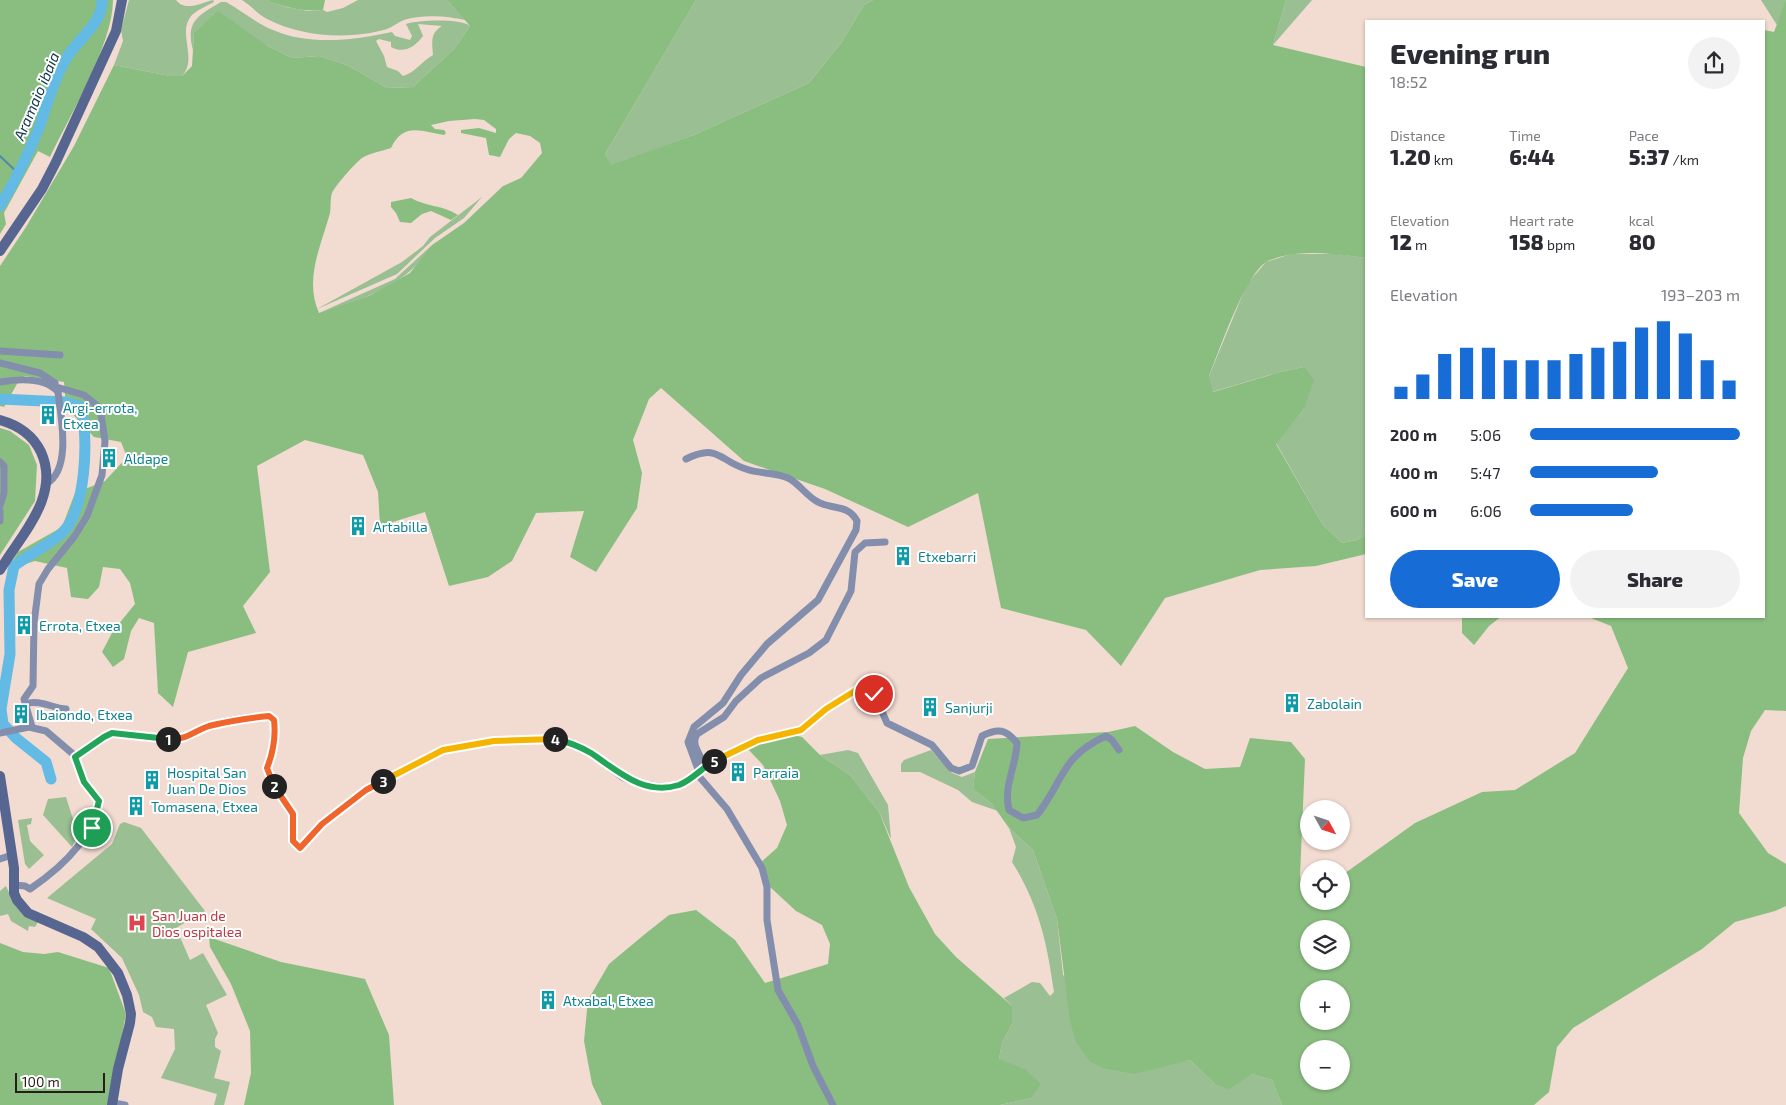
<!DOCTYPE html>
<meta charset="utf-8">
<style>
:root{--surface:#fff;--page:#f2f2f3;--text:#2b2b33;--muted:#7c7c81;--accent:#186cd6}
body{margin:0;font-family:"Exo 2",sans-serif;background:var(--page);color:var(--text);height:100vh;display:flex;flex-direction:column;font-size:19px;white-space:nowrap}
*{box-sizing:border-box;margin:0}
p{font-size:16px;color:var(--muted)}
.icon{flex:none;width:28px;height:28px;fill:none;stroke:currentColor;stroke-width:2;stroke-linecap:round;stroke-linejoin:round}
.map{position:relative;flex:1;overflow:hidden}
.panel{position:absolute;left:1365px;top:20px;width:400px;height:598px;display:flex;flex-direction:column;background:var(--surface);border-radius:0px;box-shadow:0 1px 4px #0004}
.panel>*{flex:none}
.needle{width:32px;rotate:130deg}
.controls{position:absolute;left:1300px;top:800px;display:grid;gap:10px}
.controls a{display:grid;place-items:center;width:50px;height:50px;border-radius:50%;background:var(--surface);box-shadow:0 1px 4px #0004;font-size:25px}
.scale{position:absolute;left:15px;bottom:12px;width:90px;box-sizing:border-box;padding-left:5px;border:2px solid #261e1a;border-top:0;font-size:14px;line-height:18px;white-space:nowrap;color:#261e1a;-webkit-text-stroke:4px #fff;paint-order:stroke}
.pin{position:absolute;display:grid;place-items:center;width:42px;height:42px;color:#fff;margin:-21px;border:2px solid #fff;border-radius:50%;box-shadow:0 1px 5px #0007}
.km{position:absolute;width:25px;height:25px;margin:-12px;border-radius:50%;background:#222;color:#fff;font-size:14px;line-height:25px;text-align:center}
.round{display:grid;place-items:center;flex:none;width:52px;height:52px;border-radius:26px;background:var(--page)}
.headline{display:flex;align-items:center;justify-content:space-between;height:85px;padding:0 25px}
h1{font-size:28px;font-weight:800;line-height:38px}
.metrics{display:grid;grid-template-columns:repeat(3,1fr);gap:8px;height:85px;padding:5px 25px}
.metrics div{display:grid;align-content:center}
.metrics b{font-size:21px;font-weight:800}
.metrics small{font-size:14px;font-weight:400}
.metrics p{font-size:14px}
.chart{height:140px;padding:10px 25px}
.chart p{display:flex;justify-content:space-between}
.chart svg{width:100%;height:90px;margin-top:5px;stroke:var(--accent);stroke-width:6}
.button{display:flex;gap:10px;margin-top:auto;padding:10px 25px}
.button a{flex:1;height:58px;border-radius:30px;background:var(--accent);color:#fff;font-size:20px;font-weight:800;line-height:58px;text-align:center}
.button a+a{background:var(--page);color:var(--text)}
ul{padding:0 25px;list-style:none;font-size:16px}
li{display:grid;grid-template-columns:80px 60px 1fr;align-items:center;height:38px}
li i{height:12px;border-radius:6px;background:var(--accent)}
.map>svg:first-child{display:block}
.green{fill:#99bf92;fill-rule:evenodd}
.forest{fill:#8abe80;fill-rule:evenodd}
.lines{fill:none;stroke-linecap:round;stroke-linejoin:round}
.stream{stroke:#518ba7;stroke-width:2}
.river{stroke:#63bae4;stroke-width:11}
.minor{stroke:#828eac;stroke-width:7}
.secondary{stroke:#566690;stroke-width:10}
.split-1-casing{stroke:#fff;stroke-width:10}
.split-2-casing{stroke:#fff;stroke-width:10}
.split-3-casing{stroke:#fff;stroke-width:10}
.split-4-casing{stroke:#fff;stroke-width:10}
.split-5-casing{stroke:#fff;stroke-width:10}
.split-6-casing{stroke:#fff;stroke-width:10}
.split-1{stroke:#22a559;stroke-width:6}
.split-2{stroke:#f0652b;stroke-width:6}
.split-3{stroke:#f0652b;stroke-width:6}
.split-4{stroke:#f5b400;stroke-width:6}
.split-5{stroke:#22a559;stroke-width:6}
.split-6{stroke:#f5b400;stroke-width:6}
.labels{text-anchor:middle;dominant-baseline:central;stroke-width:4;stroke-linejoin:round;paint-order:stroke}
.culture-label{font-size:14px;fill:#0d838f;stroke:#fff;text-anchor:start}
.health-label{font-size:14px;fill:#be3a42;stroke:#fff;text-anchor:start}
.water-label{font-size:15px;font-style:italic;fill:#0e3648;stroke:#fff}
</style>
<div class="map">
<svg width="1786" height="1105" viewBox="0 0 1786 1105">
<rect width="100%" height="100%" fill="#f2dbd1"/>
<!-- green -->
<path class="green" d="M 129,0 L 176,0 C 185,12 201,3 213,0 L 214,2 C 207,6 199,9 193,14 C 175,32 199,57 182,76 L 170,76 L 114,65 L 123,41 L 121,30 Z
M 242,0 L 266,0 L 286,7 L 308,11 L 323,10 L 327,12 L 343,8 L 358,0 L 447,0 L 465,20 C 448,16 421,14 404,20 C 398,22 393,27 387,29 C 350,40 301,37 267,19 C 258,14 250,5 242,0 Z
M 696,0 L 873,0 L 864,5 L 841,43 L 809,83 L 694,135 L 611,166 L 605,154 Z
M 1286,0 L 1312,0 L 1273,45 Z
M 1761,0 L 1786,0 L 1786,39 Z
M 221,2 L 226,2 C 242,11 256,23 273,30 C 309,46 355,40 392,32 L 395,36 L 410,40 L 412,36 L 406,24 C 418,20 461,18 470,26 L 455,48 L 413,87 L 387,88 L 347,65 L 319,56 L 292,58 L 266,45 L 194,33 L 193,50 C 185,21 199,15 221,2 ZM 418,24 L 442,26 C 430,33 432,42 433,55 C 422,61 416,72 403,76 L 398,71 L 387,67 L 384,56 L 376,41 L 379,39 L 391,42 L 391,47 C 404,54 415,47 423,36 Z
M 482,197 L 464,218 L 435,238 L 397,274 L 317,309 L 402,262 L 423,246 L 430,237 Z
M 432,245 C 405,288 364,298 319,313 L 395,279 Z
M 1291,254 L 1338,254 L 1366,258 L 1366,535 L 1357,540 L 1342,543 L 1323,525 L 1276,443 L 1304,409 L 1304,367 L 1280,372 L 1212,392 L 1209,376 L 1247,284 L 1266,262 Z
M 848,750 L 858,753 L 888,805 L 891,839 L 879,812 L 850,775 L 820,755 Z
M 931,750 L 952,773 L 962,777 L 975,772 L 973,789 L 992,804 L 998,811 L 972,802 L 958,790 L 920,772 L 901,772 L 901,764 L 904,760 Z
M 66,797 L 78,835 L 72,847 L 43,815 L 48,799 Z
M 32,818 L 31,824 L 27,825 L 30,841 L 44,855 L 29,869 L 25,864 L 18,820 Z
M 124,822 L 141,828 L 205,911 L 176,928 L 190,960 L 203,953 L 227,995 L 206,1005 L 218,1033 L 215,1039 L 215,1047 L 221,1051 L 214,1078 L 230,1082 L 224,1105 L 214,1105 L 217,1094 L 161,1078 L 175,1049 L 174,1029 L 156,1027 L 152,1017 L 143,1012 L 139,995 L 122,958 L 91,929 L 96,919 L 47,898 L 112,844 L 120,824 Z
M 1009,828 L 1033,850 L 1057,919 L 1063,975 L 1175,1062 L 1190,1060 L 1215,1084 L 1252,1074 L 1272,1080 L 1282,1105 L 1000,1105 L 1031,1098 L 999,1059 L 1002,1043 L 1012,1024 L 1012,1006 L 1004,998 L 1032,982 L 1040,983 L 1050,996 L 1054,992 C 1047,943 1039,905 1012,862 L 1016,847 Z
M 6,886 C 14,903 19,915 38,922 L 35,927 L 29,926 L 28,931 L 11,921 L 8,914 L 0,916 L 0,891 Z"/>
<!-- forest -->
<path class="forest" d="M 0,0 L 113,0 C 113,44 70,115 50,157 L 38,151 L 4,213 L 6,224 L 0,234 Z
M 266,0 L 325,0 L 323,10 C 302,12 285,7 266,0 Z
M 447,0 L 696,0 L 605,154 L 611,165 L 694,135 L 809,83 L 841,43 L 864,5 L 873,0 L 1286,0 L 1273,45 L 1366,67 L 1366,258 C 1335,254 1297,248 1268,261 C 1246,271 1219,352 1209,376 L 1213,392 L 1280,372 L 1304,367 L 1314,380 L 1304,409 L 1276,444 L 1323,525 L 1342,543 L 1357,540 L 1366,535 L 1366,554 L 1316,566 L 1260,570 L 1165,598 L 1121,666 L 1086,630 L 1001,608 L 978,493 L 908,527 L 825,489 L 744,461 L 661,388 L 649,399 L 633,440 L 642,473 L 637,508 L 596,572 L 570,557 L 584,511 L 536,513 L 512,561 L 488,577 L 449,586 L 425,512 L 380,526 L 378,492 L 363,455 L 305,440 L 257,466 L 270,572 L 243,606 L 256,633 L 188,652 L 173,707 L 158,693 L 154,623 L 139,618 L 131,631 L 124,659 L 113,667 L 102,652 L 113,631 L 135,604 L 130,583 L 120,569 L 103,567 L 99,587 L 88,599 L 71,597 L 67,568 L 35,561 L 7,570 L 18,552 L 62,527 L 75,493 L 105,481 L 127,457 L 121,442 L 94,437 L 66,407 L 64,382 L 25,376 L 17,384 L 4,407 L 0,406 L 0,266 L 26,227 L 74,146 L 114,65 L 170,76 L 182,76 L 192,66 L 194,33 L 218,11 L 266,45 L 292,58 L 319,56 L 347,65 L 387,88 L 413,87 L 455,48 L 470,26 ZM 475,119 L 484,120 L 496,129 L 496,133 L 479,128 L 461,130 L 461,133 L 486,138 L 489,155 L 500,157 L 509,139 L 516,133 L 530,136 L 540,143 L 542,153 L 521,178 L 503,186 L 464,223 L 432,245 L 410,273 L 371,295 L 319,313 C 304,279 321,246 330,213 C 331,207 330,199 332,193 C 336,185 354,164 362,158 C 370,153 382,151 391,148 C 403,122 421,131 444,135 L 446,133 L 444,130 L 435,129 L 431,125 L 449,121 Z
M 1786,0 L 1786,711 L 1765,710 L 1751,731 L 1743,758 L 1739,813 L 1768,853 L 1786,864 L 1786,906 L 1775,911 L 1735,922 L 1702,949 L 1573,1028 L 1557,1047 L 1549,1092 L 1534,1105 L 1282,1105 L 1272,1080 L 1252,1074 L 1229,1089 L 1215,1084 L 1190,1060 L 1134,1074 L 1104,1068 L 1090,1062 L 1076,1042 L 1070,1021 L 1057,919 L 1033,850 L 1009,828 L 992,804 L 973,789 L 975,772 L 988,739 L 1108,732 L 1135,726 L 1173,752 L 1205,769 L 1240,767 L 1250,738 L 1291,742 L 1305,759 L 1300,876 L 1305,897 L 1309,896 L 1309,901 L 1341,901 L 1341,876 L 1415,823 L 1482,792 L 1515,790 L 1575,753 L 1628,668 L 1611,626 L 1586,616 L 1764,616 L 1764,30 L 1774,32 ZM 1309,929 L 1341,929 L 1341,961 L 1309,961 ZM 1309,989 L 1341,989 L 1341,1021 L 1309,1021 ZM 1309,1049 L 1341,1049 L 1341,1081 L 1309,1081 Z
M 411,198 C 427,207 443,205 458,215 L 451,220 L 431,211 L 422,214 L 411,223 L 400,222 L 396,213 L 391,207 L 391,202 Z
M 0,428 L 10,431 L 29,445 L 37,465 L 35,501 L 0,555 Z
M 1462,616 L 1502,616 L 1489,626 L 1474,645 L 1462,633 Z
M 793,735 L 802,737 L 820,755 L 850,775 L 879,812 L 909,887 L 935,934 L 956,957 L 1012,1006 L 1012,1024 L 1002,1043 L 999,1059 L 1026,1070 L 1041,1084 L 1031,1098 L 1000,1105 L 602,1105 L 592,1084 L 584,1041 L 588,1000 L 609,964 L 645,934 L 669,915 L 696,910 L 735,940 L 765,983 L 828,964 L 830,944 L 822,925 L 796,911 L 769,886 L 760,863 L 777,848 L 787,825 L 780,801 L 763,765 L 746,747 Z
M 209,937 L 281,962 L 365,979 L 389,1035 L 394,1105 L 244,1105 L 251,1073 L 250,1031 L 231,984 L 210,947 Z
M 0,943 L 23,952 L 44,954 L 58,952 L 109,968 L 126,1014 L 108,1105 L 0,1105 Z"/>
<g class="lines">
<!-- stream -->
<path class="stream" d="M 0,156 L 19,174"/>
<!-- river -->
<path class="river" d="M 0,206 C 15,181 28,155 39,128 C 47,104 54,79 67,57 C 79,38 103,23 102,0
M 0,399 L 65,402 L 81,407 C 88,439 87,509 62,533 C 53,542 27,556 14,566 L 9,590 L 10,654 L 1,709 L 3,724 L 16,738 L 46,762 L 51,779"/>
<!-- minor -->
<path class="minor" d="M 0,351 L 60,355
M 0,363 L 40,373 L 55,383 L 53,386 L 84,395 L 100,408 L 105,441 L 102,475 L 87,516 L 74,537 L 48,569 L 39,584 L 34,623 L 33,686 L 24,699 L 32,727
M 0,382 C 18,379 45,377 58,392 C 61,417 72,470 46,484
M 686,459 C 719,443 719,461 746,469 C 760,474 774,472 788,478 C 799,483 806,496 818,502 C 833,510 848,504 857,521 L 856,530 L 818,600 L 767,644 L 741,675 L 723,703 L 694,727 L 688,742 L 699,772
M 0,462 L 4,466 L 4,493 L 0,506
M 0,511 L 0,521
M 25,704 C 39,699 52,708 66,709
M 0,733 L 29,727 L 46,731 L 73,754 L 84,782 L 99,801 C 93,839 61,868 30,889 L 25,886 L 14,885
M 75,757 L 109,734 C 134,730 161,746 186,738 C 193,736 199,730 207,727 C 221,721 262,712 274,720 L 272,755 L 267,768 L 270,780 L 293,814 L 293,841 L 301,848 L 322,824 L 366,790 L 443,750 L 495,741 L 552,739 L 571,743 L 589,752 L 622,777 L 636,783 L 666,787 L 680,785 L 707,765 L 758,740 L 801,730 L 826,709 L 858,689 L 874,693 L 887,723 L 932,745 L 951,768 L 959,771 L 972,766 L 982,736 C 998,728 1006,729 1017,743 C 1016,767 1003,786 1009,810 L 1023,818 L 1037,815 C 1064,781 1060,757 1106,736 L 1112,740 L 1119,750
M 702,769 C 706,756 689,748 697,734 L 724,717 L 736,701 L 761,678 L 809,653 L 826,640 L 851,591 L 855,552 L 865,543 L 885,542
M 697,774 L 727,809 L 762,868 L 767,887 L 767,920 L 778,990 L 798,1025 L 813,1066 L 833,1105
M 0,859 L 12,855
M 113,1103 L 125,1105"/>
<!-- secondary -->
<path class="secondary" d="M 0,251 L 42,189 L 56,162 L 116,31 L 122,0
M 0,420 C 18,425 33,435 41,452 C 61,496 21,535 0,570
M 0,776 L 14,868 L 14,893 L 17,900 L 28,913 L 83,937 L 98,947 L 118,973 L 127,995 L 131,1014 L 130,1023 L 118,1069 L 112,1105"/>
</g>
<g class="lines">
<!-- split-1 casing -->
<g class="split-1-casing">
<path id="split-1" d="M 92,828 L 99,801 L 84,782 L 75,757 L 104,737 L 112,733 L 168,739"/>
</g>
<!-- split-2 casing -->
<g class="split-2-casing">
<path id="split-2" d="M 168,739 C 191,739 191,732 209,726 C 229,721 249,718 269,716 L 274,720 C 276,737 273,753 267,768 L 274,786"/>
</g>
<!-- split-3 casing -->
<g class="split-3-casing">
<path id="split-3" d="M 274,786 L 293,814 L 293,841 L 300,848 L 322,824 L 366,790 L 383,781"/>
</g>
<!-- split-4 casing -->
<g class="split-4-casing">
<path id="split-4" d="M 383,781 L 443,750 L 494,741 L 555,739"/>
</g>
<!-- split-5 casing -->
<g class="split-5-casing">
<path id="split-5" d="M 555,739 C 568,742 579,746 591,753 C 618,771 643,796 679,785 C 692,780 702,768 714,761"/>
</g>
<!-- split-6 casing -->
<g class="split-6-casing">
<path id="split-6" d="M 714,761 L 758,740 L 801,730 L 826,709 L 858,689 L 874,694"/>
</g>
<!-- split-1 -->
<use href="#split-1" class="split-1"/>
<!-- split-2 -->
<use href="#split-2" class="split-2"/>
<!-- split-3 -->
<use href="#split-3" class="split-3"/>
<!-- split-4 -->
<use href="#split-4" class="split-4"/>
<!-- split-5 -->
<use href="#split-5" class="split-5"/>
<!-- split-6 -->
<use href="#split-6" class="split-6"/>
</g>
<!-- icons -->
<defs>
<g id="building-bare" transform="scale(1.5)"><path d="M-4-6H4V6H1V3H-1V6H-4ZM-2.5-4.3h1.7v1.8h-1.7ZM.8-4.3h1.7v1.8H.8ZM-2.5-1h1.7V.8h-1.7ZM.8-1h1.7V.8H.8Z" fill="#0f9aa8" stroke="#fff" stroke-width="2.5" paint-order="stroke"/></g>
<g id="hospital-bare" transform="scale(1.5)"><path d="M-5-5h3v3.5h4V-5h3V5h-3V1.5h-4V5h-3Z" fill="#e0444e" stroke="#fff" stroke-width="2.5" paint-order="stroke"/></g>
</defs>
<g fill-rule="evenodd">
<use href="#building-bare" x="48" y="415"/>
<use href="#building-bare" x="109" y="458"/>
<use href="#building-bare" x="358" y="526"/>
<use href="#building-bare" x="903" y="556"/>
<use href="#building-bare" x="24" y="625"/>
<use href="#building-bare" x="1292" y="703"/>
<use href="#building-bare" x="930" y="707"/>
<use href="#building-bare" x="21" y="714"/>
<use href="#building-bare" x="738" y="772"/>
<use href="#building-bare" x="152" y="780"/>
<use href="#building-bare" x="136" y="806"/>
<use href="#hospital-bare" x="137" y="923"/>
<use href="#building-bare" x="548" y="1000"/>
</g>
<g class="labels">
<!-- culture labels -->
<g class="culture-label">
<text x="63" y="407">Argi-errota,<tspan x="63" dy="16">Etxea</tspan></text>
<text x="124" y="458">Aldape</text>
<text x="373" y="526">Artabilla</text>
<text x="918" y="556">Etxebarri</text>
<text x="39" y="625">Errota, Etxea</text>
<text x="1307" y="703">Zabolain</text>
<text x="945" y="707">Sanjurji</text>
<text x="36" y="714">Ibaiondo, Etxea</text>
<text x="167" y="772">Hospital San<tspan x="167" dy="16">Juan De Dios</tspan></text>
<text x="753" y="772">Parraia</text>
<text x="151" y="806">Tomasena, Etxea</text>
<text x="563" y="1000">Atxabal, Etxea</text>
</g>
<!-- health labels -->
<g class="health-label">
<text x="152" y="915">San Juan de<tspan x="152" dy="16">Dios ospitalea</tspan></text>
</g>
<!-- water labels -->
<g class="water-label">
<text transform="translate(36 96) rotate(-67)">Aramaio ibaia</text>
</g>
</g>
</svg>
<div class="controls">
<a><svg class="needle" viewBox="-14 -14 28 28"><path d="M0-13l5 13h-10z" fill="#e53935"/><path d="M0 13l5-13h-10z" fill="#7c7c81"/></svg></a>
<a><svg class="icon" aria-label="locate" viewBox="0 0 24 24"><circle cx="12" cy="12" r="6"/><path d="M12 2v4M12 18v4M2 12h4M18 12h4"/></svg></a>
<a><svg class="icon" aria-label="layers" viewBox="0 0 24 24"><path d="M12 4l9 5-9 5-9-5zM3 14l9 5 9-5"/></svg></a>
<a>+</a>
<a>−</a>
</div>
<div class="scale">100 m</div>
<div class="pin" style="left:92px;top:828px;background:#1e9e55"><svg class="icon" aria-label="arrive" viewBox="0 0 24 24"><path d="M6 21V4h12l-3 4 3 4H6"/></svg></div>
<div class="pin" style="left:874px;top:694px;background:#d93025"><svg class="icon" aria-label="check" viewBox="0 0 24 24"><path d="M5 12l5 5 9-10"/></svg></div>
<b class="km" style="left:168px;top:739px">1</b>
<b class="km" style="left:274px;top:786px">2</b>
<b class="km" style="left:383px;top:781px">3</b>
<b class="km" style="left:555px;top:739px">4</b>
<b class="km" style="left:714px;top:761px">5</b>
<section class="panel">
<div class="headline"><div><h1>Evening run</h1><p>18:52</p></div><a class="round"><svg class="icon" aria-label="share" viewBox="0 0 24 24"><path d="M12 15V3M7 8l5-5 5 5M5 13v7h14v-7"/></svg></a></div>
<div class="metrics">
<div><p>Distance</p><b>1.20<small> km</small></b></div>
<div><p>Time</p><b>6:44</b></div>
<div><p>Pace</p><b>5:37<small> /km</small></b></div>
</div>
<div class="metrics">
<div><p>Elevation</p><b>12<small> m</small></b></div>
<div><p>Heart rate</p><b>158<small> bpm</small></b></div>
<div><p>kcal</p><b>80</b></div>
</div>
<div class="chart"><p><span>Elevation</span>193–203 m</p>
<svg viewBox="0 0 160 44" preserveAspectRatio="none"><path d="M5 44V38M15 44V32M25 44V22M35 44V19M45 44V19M55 44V25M65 44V25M75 44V25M85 44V22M95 44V19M105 44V16M115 44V9M125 44V6M135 44V12M145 44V25M155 44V35"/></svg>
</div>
<ul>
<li><b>200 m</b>5:06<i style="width:100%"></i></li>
<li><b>400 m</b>5:47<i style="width:61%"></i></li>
<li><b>600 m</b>6:06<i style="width:49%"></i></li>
</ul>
<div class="button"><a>Save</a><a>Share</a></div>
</section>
</div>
